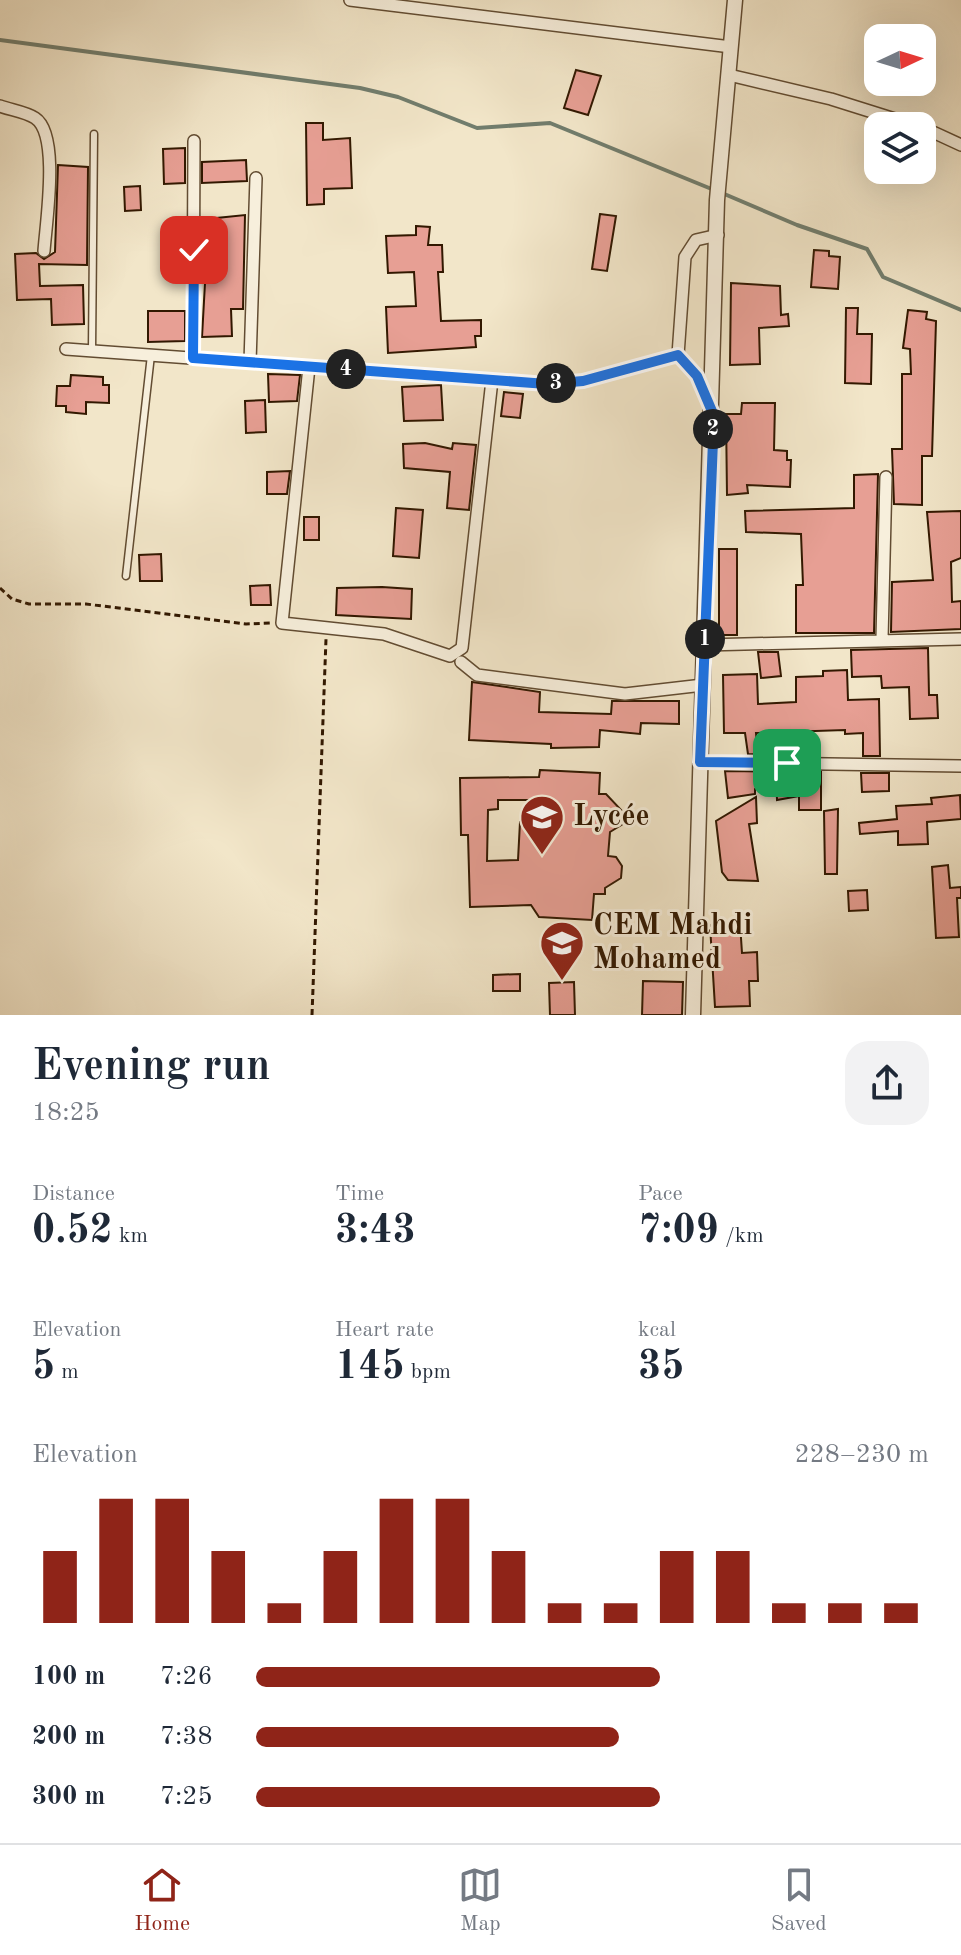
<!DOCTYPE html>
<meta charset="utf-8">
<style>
:root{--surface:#fff;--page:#f2f2f3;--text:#1f2937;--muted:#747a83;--line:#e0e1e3;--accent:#8f2418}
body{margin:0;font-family:"Old Standard TT",serif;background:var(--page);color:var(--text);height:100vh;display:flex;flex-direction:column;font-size:30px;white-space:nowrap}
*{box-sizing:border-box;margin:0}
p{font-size:26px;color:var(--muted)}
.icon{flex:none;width:44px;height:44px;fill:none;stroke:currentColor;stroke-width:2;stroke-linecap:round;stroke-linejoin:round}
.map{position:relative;height:1015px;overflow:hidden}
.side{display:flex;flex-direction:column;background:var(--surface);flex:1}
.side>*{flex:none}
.needle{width:52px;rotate:86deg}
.controls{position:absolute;left:864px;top:24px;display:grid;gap:16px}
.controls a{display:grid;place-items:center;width:72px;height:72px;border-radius:16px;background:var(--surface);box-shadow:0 8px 32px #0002;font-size:40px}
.pin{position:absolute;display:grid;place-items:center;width:68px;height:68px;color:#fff;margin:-34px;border-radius:16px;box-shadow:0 4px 12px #0006}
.km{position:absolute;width:40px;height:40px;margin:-20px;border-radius:50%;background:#222;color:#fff;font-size:22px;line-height:40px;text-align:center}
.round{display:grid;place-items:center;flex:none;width:84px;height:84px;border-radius:24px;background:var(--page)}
.summary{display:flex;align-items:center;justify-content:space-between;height:136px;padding:0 32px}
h1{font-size:44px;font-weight:700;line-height:60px}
.figures{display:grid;grid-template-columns:repeat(3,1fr);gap:12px;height:136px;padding:8px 32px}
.figures div{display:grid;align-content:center}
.figures b{font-size:40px;font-weight:700}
.figures small{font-size:22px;font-weight:400}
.figures p{font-size:22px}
.chart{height:224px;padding:16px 32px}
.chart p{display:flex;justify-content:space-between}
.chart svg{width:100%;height:144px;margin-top:8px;stroke:var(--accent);stroke-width:6}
ul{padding:0 32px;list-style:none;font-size:26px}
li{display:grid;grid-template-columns:128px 96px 1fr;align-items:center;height:60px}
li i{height:20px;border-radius:10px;background:var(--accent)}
.menu{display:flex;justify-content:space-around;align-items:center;height:112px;border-top:2px solid var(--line);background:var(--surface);font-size:22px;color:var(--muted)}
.menu a{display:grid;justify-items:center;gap:4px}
.menu .on{color:var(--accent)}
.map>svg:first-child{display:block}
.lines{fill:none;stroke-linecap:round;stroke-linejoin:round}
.stream{stroke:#717d6d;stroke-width:4}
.building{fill:#e79f94;stroke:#321800;stroke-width:2;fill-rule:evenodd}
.service-casing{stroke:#624c32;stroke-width:9}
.minor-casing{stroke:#624c32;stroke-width:14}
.tertiary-casing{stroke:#624c32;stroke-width:17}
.path{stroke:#321800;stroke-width:3;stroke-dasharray:6 4;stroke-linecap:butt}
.service{stroke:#f7efdc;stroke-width:6}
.minor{stroke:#f7efdc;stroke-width:11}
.tertiary{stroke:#f7efdc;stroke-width:14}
.route-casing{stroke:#fff;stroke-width:16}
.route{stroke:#1a73e8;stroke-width:10}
.labels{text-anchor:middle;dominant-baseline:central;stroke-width:6;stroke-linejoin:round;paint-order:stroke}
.poi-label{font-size:30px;font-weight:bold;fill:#321800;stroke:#f7efdc;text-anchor:start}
</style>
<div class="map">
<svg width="961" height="1015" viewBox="0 0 961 1015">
<rect width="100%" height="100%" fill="#f2e6c9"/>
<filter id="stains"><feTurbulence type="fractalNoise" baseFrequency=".0025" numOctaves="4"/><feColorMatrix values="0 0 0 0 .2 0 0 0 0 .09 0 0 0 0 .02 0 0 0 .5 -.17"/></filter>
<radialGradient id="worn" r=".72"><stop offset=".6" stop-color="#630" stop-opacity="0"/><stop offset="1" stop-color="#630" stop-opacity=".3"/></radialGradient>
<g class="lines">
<!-- stream -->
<path class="stream" d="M 0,40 L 360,88 L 398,97 L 477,128 L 550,123 L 714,190
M 722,193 L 797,225 L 867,249 L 883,277 L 961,310"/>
</g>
<!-- building -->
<path class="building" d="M 576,70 L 601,76 L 588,115 L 564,108 Z
M 306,123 L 323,123 L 323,140 L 350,138 L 352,188 L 324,189 L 324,204 L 307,205 Z
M 185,148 L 185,183 L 164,184 L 163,149 Z
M 246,160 L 247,181 L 202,183 L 202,162 Z
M 58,165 L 88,167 L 87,265 L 39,264 L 40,286 L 83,285 L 84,324 L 52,325 L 51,299 L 17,300 L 15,254 L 36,253 L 44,259 L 55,252 Z
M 140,186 L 141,210 L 125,211 L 124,187 Z
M 600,214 L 616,216 L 607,271 L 592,269 Z
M 245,215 L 243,309 L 231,309 L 232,336 L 202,337 L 205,283 L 217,282 L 216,234 L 209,235 L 207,219 Z
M 416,226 L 430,227 L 428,245 L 442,245 L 443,272 L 438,272 L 441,321 L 481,320 L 481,336 L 475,336 L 476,347 L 388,353 L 386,307 L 416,306 L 414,272 L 388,273 L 386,236 L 416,235 Z
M 814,250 L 829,251 L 829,256 L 840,257 L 838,289 L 811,287 Z
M 731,283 L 780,286 L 781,315 L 788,314 L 789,326 L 759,328 L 760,364 L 730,365 Z
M 846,308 L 858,308 L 857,334 L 872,334 L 871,384 L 845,383 Z
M 908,310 L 927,312 L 926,319 L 936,321 L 932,456 L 922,456 L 922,505 L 894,504 L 892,449 L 902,449 L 902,374 L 911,374 L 910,349 L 903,348 Z
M 148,311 L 185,311 L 185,341 L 148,342 Z
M 268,374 L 300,375 L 297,401 L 269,402 Z
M 71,375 L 103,377 L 103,385 L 109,385 L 109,403 L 86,402 L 86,414 L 66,412 L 66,406 L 56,406 L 57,386 L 70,386 Z
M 441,385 L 443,420 L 404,421 L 402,387 Z
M 504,392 L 523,394 L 520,418 L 501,416 Z
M 265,400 L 266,432 L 246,433 L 245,401 Z
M 742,403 L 775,403 L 774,450 L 787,451 L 787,460 L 791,460 L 790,487 L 747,485 L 748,493 L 727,495 L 726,414 L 741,414 Z
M 425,443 L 452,449 L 453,443 L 476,445 L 469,510 L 447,508 L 450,472 L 404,468 L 403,444 Z
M 290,471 L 287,494 L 267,494 L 267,472 Z
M 878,474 L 874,633 L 796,633 L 796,585 L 803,585 L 801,534 L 746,532 L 745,511 L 854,508 L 854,475 Z
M 396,508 L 423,510 L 419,558 L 393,556 Z
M 961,511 L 961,558 L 951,562 L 952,602 L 961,601 L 961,629 L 891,632 L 892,582 L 933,580 L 927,512 Z
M 304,517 L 319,517 L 319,540 L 304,540 Z
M 719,549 L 737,549 L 737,635 L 719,635 Z
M 161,554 L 162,581 L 140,581 L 139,555 Z
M 270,585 L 271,605 L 251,605 L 250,586 Z
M 382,587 L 412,589 L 411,619 L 336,615 L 337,588 Z
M 928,648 L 929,695 L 937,695 L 938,718 L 910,719 L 909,687 L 882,688 L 881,676 L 852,677 L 851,650 Z
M 758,652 L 778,652 L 781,676 L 761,678 Z
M 847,670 L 848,700 L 879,699 L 880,756 L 863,756 L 863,733 L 845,734 L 845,730 L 756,733 L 758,754 L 789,755 L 748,754 L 745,733 L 724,733 L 723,675 L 757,674 L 758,704 L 796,702 L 796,677 L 823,676 L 823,671 Z
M 472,682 L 540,692 L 539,712 L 611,714 L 612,701 L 679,701 L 679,724 L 641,723 L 640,734 L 600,730 L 599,747 L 551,748 L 551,744 L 469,740 Z
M 540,770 L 600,773 L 599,794 L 606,794 L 624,813 L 623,824 L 610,832 L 608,856 L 616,857 L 622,866 L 621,878 L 605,888 L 605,894 L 594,894 L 592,920 L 539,917 L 531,905 L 470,907 L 468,835 L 461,835 L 460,778 L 539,777 ZM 498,800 L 538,800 L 537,823 L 520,822 L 518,860 L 487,861 L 488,810 L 498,809 Z
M 725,771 L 821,772 L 821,810 L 799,810 L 799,796 L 777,800 L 776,776 L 755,789 L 755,794 L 728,798 Z
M 861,773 L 889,773 L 889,791 L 862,792 Z
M 960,795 L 961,819 L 927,822 L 928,844 L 898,845 L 898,831 L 860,834 L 859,823 L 897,819 L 896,806 L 932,804 L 931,798 Z
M 756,797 L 757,823 L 749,824 L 758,881 L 728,880 L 722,872 L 716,821 Z
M 838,809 L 837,874 L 825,874 L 824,811 Z
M 948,865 L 950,888 L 961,887 L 961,898 L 957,898 L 959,937 L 936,938 L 932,867 Z
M 867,890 L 868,910 L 849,911 L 848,891 Z
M 740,923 L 742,953 L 757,952 L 758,981 L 749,981 L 750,1006 L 715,1007 L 710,925 Z
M 520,974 L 520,991 L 493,991 L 493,975 Z
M 643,981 L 683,982 L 682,1015 L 642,1015 Z
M 574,982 L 575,1015 L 550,1015 L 549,983 Z"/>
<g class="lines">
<!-- service casing -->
<g class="service-casing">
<path id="service" d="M 92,350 L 94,134
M 126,576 L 151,355"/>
</g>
<!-- minor casing -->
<g class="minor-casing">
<path id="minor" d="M 350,0 L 731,47
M 729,75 L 831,99 L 917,126
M 0,106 C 11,110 26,112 35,118 C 60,134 46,222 44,251
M 922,127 L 961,145
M 66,349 L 547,384 L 583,381 L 678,355
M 193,358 L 194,141
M 250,362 L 256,178
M 309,367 L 282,623 L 384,634 L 450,656 L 462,648 L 492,380
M 709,404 L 697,376 L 678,355 L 685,257 L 696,240 L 718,235
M 882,639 L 886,477
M 705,645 L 961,639
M 461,662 L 477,675 L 625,694 L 703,685
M 700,762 L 961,766"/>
</g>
<!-- tertiary casing -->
<g class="tertiary-casing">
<path id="tertiary" d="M 693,1015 L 717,200 L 735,0"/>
</g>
<!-- path -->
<path class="path" d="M 0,588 L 12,599 L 29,604 L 86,604 L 246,624 L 270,623
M 312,1015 L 326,639"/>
<!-- service -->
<use href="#service" class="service"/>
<!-- minor -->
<use href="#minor" class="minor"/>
<!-- tertiary -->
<use href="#tertiary" class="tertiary"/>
</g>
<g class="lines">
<!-- route casing -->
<g class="route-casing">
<path id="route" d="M 194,250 L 193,358 L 547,384 L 583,381 L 678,355 L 697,376 L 714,416 L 700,762 L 787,763"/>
</g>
<!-- route -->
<use href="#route" class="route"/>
</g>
<!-- icons -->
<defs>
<g id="school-pin" transform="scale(2.3)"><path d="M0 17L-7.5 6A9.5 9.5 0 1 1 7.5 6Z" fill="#8f2418" stroke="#f7efdc"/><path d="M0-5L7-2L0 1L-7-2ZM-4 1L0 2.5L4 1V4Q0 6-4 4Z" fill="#fff"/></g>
</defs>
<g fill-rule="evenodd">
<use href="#school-pin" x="542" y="817"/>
<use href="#school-pin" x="562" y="943"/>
</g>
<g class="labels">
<!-- poi labels -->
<g class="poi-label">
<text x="573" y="817">Lycée</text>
<text x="593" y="926">CEM Mahdi<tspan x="593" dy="34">Mohamed</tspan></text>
</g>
</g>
<rect width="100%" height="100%" filter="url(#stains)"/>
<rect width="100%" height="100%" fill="url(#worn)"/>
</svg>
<div class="controls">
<a><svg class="needle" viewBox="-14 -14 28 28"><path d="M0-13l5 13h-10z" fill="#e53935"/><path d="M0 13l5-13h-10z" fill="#747a83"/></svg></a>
<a><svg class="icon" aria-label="layers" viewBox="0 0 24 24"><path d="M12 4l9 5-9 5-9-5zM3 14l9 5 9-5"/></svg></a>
</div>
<div class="pin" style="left:787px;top:763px;background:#1e9e55"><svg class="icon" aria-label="arrive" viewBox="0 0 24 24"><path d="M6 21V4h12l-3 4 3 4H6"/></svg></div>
<div class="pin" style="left:194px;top:250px;background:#d93025"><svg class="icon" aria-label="check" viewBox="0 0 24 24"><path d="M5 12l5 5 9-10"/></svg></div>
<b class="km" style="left:705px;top:639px">1</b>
<b class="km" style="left:713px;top:429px">2</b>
<b class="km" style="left:556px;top:383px">3</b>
<b class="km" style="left:346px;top:369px">4</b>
</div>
<section class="side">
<div class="summary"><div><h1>Evening run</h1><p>18:25</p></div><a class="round"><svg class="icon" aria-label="share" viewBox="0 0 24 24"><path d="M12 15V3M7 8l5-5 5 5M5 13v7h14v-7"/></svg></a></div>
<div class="figures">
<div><p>Distance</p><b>0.52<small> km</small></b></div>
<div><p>Time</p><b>3:43</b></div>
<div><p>Pace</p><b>7:09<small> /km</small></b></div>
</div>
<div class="figures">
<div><p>Elevation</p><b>5<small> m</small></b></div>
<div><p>Heart rate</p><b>145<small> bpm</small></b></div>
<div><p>kcal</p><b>35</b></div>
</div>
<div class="chart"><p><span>Elevation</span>228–230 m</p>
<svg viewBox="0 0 160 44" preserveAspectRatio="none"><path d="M5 44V22M15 44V6M25 44V6M35 44V22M45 44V38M55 44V22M65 44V6M75 44V6M85 44V22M95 44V38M105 44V38M115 44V22M125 44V22M135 44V38M145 44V38M155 44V38"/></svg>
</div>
<ul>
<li><b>100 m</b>7:26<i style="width:60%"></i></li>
<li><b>200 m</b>7:38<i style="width:54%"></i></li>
<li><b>300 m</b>7:25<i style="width:60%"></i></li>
</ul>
</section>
<nav class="menu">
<a class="on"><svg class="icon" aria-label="home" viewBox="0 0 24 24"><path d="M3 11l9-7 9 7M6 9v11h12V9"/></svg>Home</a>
<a><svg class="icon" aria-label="map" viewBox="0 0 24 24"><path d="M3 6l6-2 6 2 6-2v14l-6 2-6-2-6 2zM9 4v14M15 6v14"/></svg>Map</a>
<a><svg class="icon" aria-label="saved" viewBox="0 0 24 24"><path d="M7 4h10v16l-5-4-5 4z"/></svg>Saved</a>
</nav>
